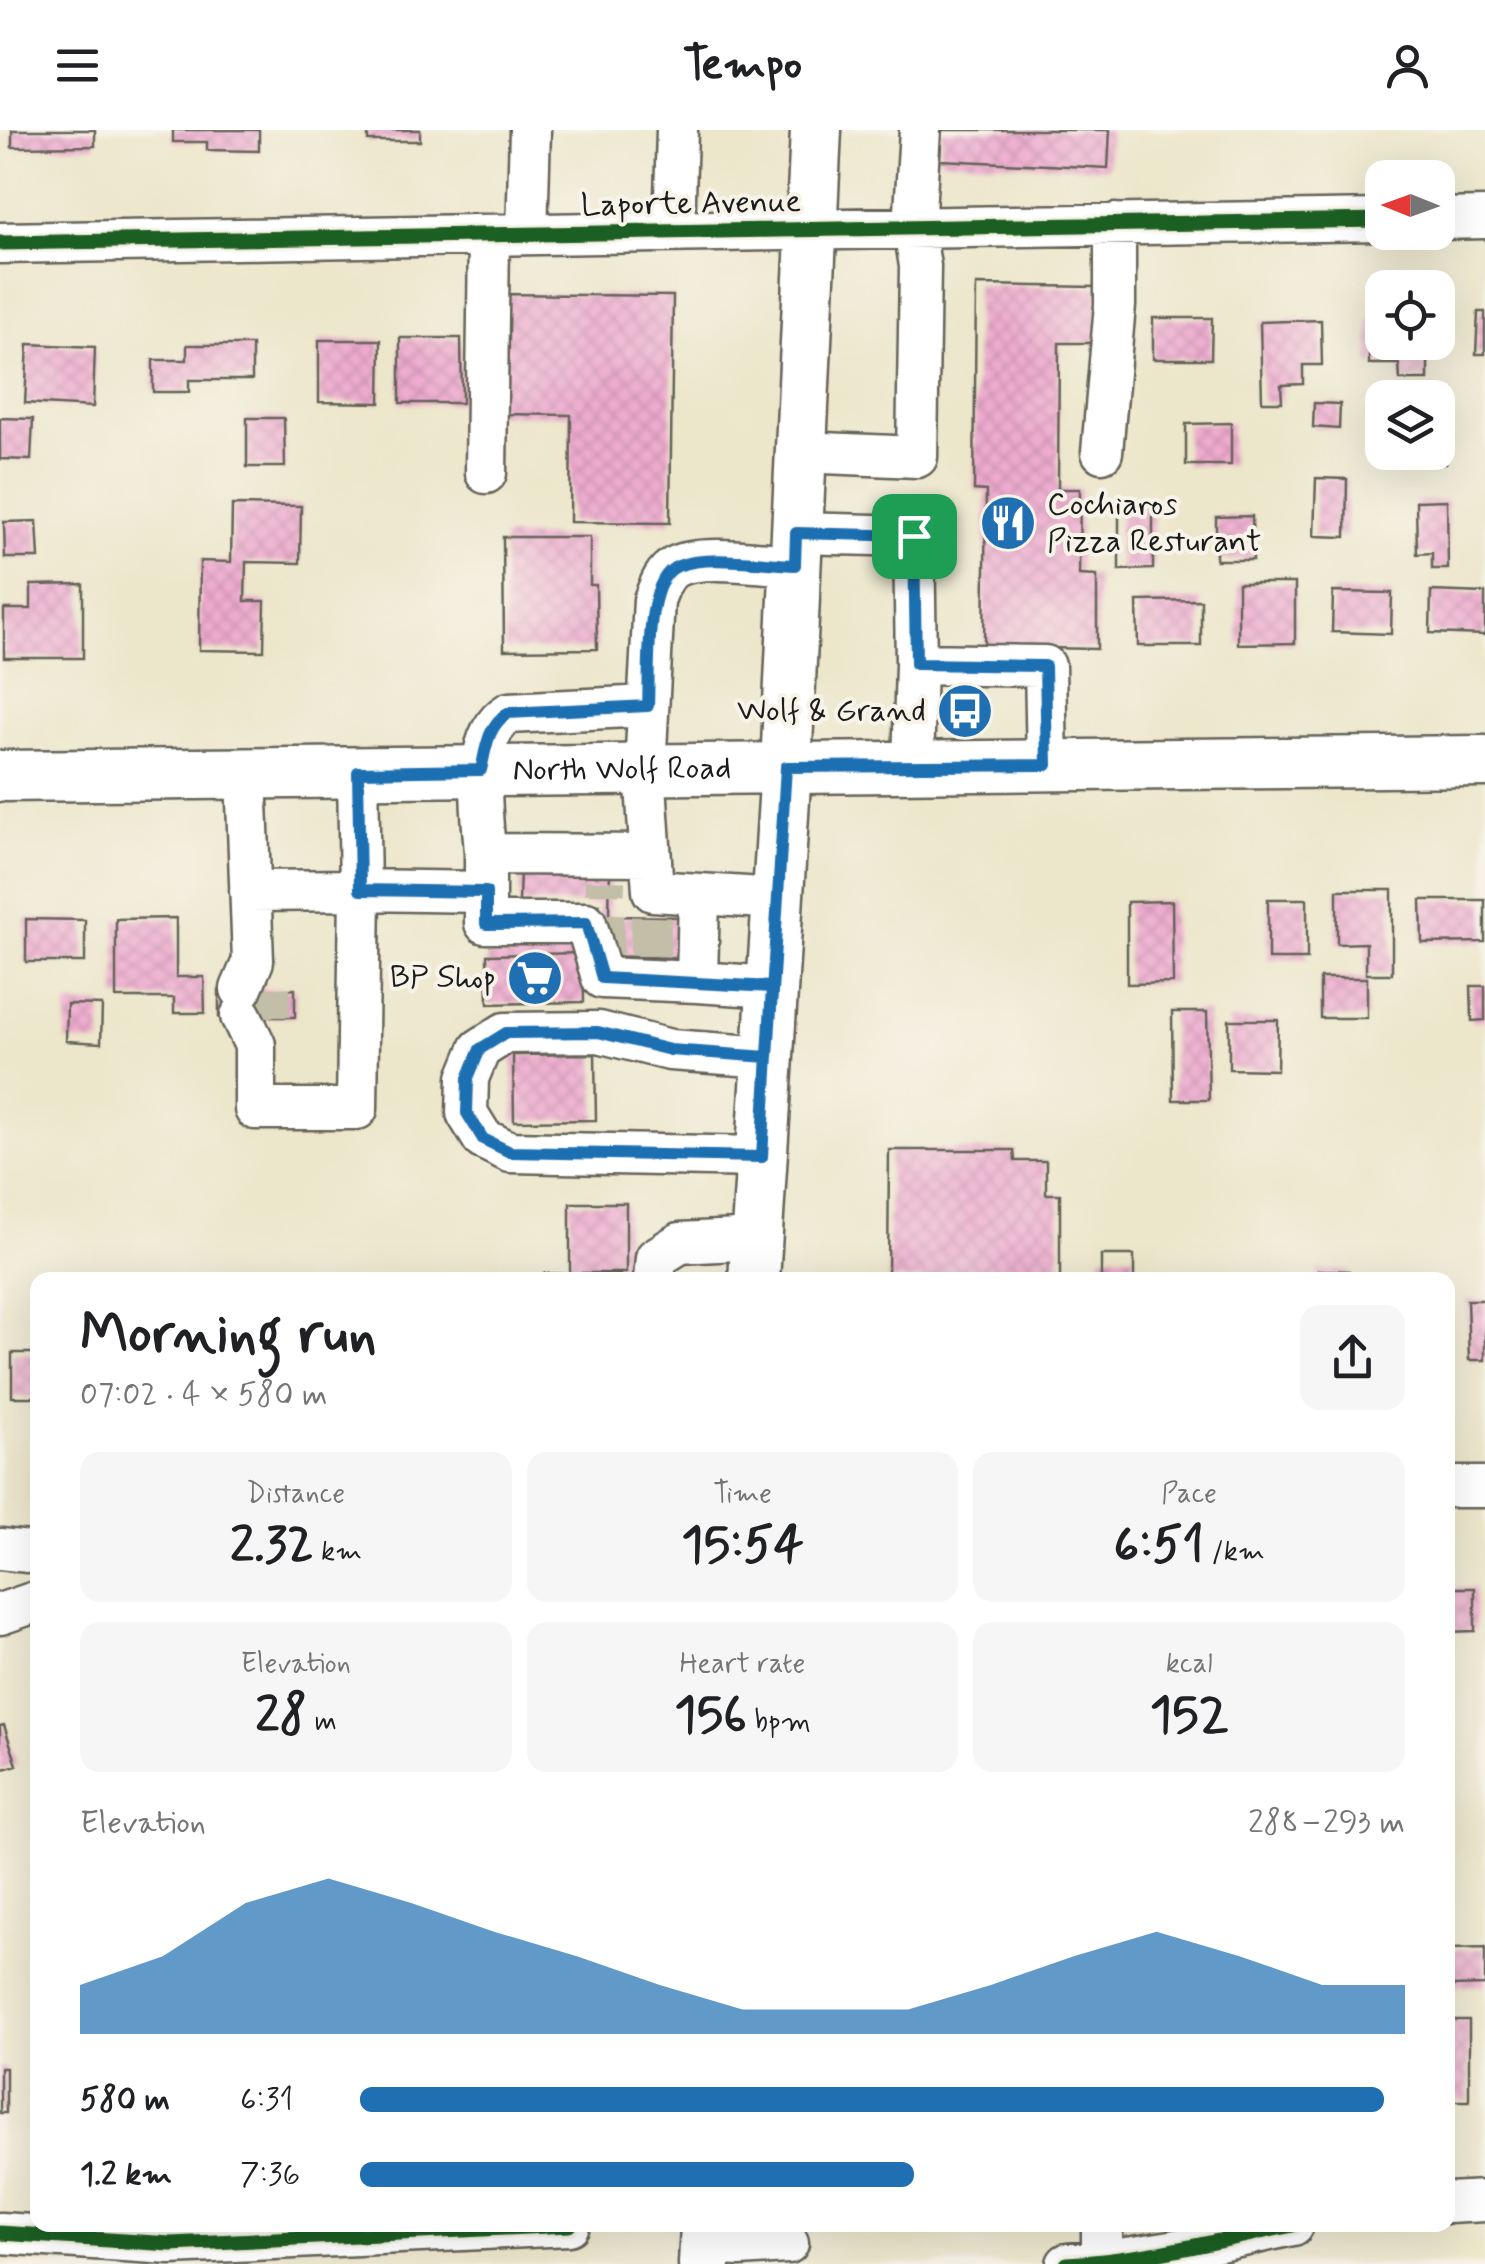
<!DOCTYPE html>
<meta charset="utf-8">
<style>
:root{--surface:#fff;--page:#f6f6f6;--text:#202124;--muted:#757577;--accent:#1f6fb2}
body{margin:0;font-family:Mynerve,sans-serif;background:var(--page);color:var(--text);height:100vh;display:flex;flex-direction:column;font-size:38px;white-space:nowrap}
*{box-sizing:border-box;margin:0}
p{font-size:32px;color:var(--muted)}
.icon{flex:none;width:55px;height:55px;fill:none;stroke:currentColor;stroke-width:2;stroke-linecap:round;stroke-linejoin:round}
.map{position:relative;flex:1;overflow:hidden}
.panel{position:absolute;left:30px;top:1142px;width:1425px;height:960px;display:flex;flex-direction:column;background:var(--surface);border-radius:20px;box-shadow:0 10px 40px #0002}
.panel>*{flex:none}
.needle{width:65px;rotate:271deg}
.fabs{position:absolute;left:1365px;top:30px;display:grid;gap:20px}
.fabs a{display:grid;place-items:center;width:90px;height:90px;border-radius:20px;background:var(--surface);box-shadow:0 10px 40px #0002;font-size:50px}
.pin{position:absolute;display:grid;place-items:center;width:85px;height:85px;color:#fff;margin:-42px;border-radius:20px;box-shadow:0 5px 15px #0006}
.round{display:grid;place-items:center;flex:none;width:105px;height:105px;border-radius:20px;background:var(--page)}
.head{display:flex;align-items:center;justify-content:space-between;height:170px;padding:0 50px}
h1{font-size:55px;font-weight:700;line-height:75px}
.figures{display:grid;grid-template-columns:repeat(3,1fr);gap:15px;height:170px;padding:10px 50px}
.figures div{display:grid;align-content:center;border-radius:20px;background:var(--page);text-align:center}
.figures b{font-size:50px;font-weight:700}
.figures small{font-size:28px;font-weight:400}
.figures p{font-size:28px}
.chart{height:280px;padding:20px 50px}
.chart p{display:flex;justify-content:space-between}
.chart svg{width:100%;height:180px;margin-top:10px;fill:var(--accent);opacity:.7}
ul{padding:0 50px;list-style:none;font-size:32px}
li{display:grid;grid-template-columns:160px 120px 1fr;align-items:center;height:75px}
li i{height:25px;border-radius:12px;background:var(--accent)}
header{display:flex;justify-content:space-between;align-items:center;height:130px;padding:0 50px;background:var(--surface);font-size:45px;font-weight:700}
.map>svg:first-child{display:block}
.building{fill:url(#building-cross-hatch)}
.lines{fill:none;stroke-linecap:round;stroke-linejoin:round}
.minor-tunnel{stroke:#c2bea8;stroke-width:40;stroke-dasharray:40 20;stroke-linecap:butt}
.minor-casing{stroke:#656359;stroke-width:45}
.major-casing{stroke:#656359;stroke-width:55}
.minor{stroke:#fff;stroke-width:40}
.major{stroke:#fff;stroke-width:50}
.cycleway-casing{stroke:#f7f3e8;stroke-width:21}
.cycleway{stroke:#1b5e20;stroke-width:15}
.route-casing{stroke:#fff;stroke-width:20}
.route{stroke:#1f6fb2;stroke-width:12}
.labels{text-anchor:middle;dominant-baseline:central;stroke-width:8;stroke-linejoin:round;paint-order:stroke}
.street-label{font-size:32px;fill:#1c1c1c;stroke:#f7f3e8}
.poi-label{font-size:32px;fill:#1c1c1c;stroke:#f7f3e8;text-anchor:end}
</style>
<header><svg class="icon" aria-label="menu" viewBox="0 0 24 24"><path d="M4 6h16M4 12h16M4 18h16"/></svg>Tempo<svg class="icon" aria-label="person" viewBox="0 0 24 24"><circle cx="12" cy="8" r="4"/><path d="M4 21q1-7 8-7t8 7"/></svg></header>
<div class="map">
<svg width="1485" height="2134" viewBox="0 0 1485 2134">
<defs>
<pattern id="building-cross-hatch" width="8" height="8" patternUnits="userSpaceOnUse" patternTransform="scale(2.5)"><rect width="8" height="8" fill="#eeabcf"/><path d="M0 0l8 8M0 8l8-8" fill="none" stroke="#cc93b1"/></pattern>
</defs>
<rect width="100%" height="100%" fill="#f7f3e8"/>
<filter id="ink" filterUnits="userSpaceOnUse"><feTurbulence type="fractalNoise" baseFrequency=".01" numOctaves="2"/><feDisplacementMap in="SourceGraphic" scale="20" xChannelSelector="R" yChannelSelector="G"/><feConvolveMatrix kernelMatrix="1 2 1 2 8 2 1 2 1" color-interpolation-filters="sRGB"/></filter>
<filter id="wash" filterUnits="userSpaceOnUse"><feTurbulence type="fractalNoise" baseFrequency=".0048" numOctaves="4" result="noise"/><feDisplacementMap in="SourceGraphic" scale="40" xChannelSelector="R" yChannelSelector="G"/><feGaussianBlur stdDeviation="2.25" result="paint"/><feColorMatrix in="noise" values="0 0 0 0 0 0 0 0 0 0 0 0 0 0 0 0 0 1.4 0 .05"/><feComposite in="paint" operator="in"/></filter>
<g filter="url(#wash)">
<rect width="100%" height="100%" fill="#ece6cb"/>
<g id="blocks">
<!-- building -->
<path class="building" d="M 12,0 L 95,0 L 95,16 L 12,17 Z
M 173,0 L 259,0 L 259,21 L 207,20 L 207,12 L 173,12 Z
M 368,0 L 420,0 L 420,11 L 368,11 Z
M 942,0 L 1110,0 L 1108,38 L 940,30 Z
M 976,155 L 1098,157 L 1097,213 L 1059,213 L 1058,359 L 1080,359 L 1079,445 L 1097,446 L 1097,519 L 984,517 L 986,361 L 974,360 Z
M 498,164 L 673,166 L 670,393 L 570,392 L 571,285 L 496,284 Z
M 1478,182 L 1485,182 L 1485,224 L 1476,224 Z
M 1153,188 L 1212,188 L 1211,229 L 1153,229 Z
M 1321,190 L 1322,235 L 1303,235 L 1303,254 L 1281,255 L 1282,272 L 1262,272 L 1260,192 Z
M 1369,190 L 1382,190 L 1382,212 L 1428,212 L 1428,250 L 1400,250 L 1399,234 L 1369,234 Z
M 400,208 L 461,208 L 462,273 L 400,273 Z
M 319,210 L 381,210 L 380,273 L 319,272 Z
M 28,214 L 95,217 L 93,277 L 25,273 Z
M 187,215 L 252,215 L 252,250 L 189,250 L 189,262 L 153,262 L 153,230 L 187,230 Z
M 1314,273 L 1340,274 L 1339,299 L 1313,297 Z
M 0,288 L 33,289 L 31,330 L 0,329 Z
M 247,288 L 284,288 L 285,337 L 247,337 Z
M 1438,292 L 1446,292 L 1446,333 L 1405,334 L 1405,322 L 1438,322 Z
M 1231,293 L 1231,335 L 1186,335 L 1186,294 Z
M 1316,348 L 1347,349 L 1346,407 L 1314,406 Z
M 1447,370 L 1448,439 L 1432,439 L 1432,423 L 1417,424 L 1416,371 Z
M 232,375 L 301,376 L 300,433 L 246,432 L 245,471 L 265,471 L 264,521 L 199,520 L 200,431 L 231,432 Z
M 1119,378 L 1153,378 L 1153,439 L 1119,440 Z
M 1252,386 L 1253,430 L 1216,430 L 1216,387 Z
M 37,391 L 39,428 L 5,428 L 4,392 Z
M 503,407 L 590,407 L 590,455 L 596,455 L 597,519 L 504,520 Z
M 1238,453 L 1295,453 L 1295,513 L 1238,514 Z
M 83,454 L 83,528 L 4,528 L 4,479 L 31,479 L 31,455 Z
M 1431,461 L 1485,463 L 1485,505 L 1430,503 Z
M 1333,462 L 1392,463 L 1391,504 L 1332,502 Z
M 1201,470 L 1201,516 L 1138,516 L 1137,471 Z
M 520,736 L 610,737 L 609,786 L 687,787 L 686,828 L 599,826 L 599,774 L 519,773 Z
M 1337,760 L 1392,760 L 1392,844 L 1366,844 L 1366,813 L 1337,814 Z
M 1268,769 L 1307,769 L 1307,829 L 1268,829 Z
M 1421,770 L 1485,770 L 1485,812 L 1422,813 Z
M 1172,771 L 1173,853 L 1127,854 L 1127,772 Z
M 176,788 L 176,847 L 204,847 L 205,883 L 174,883 L 174,868 L 116,868 L 116,789 Z
M 26,789 L 85,790 L 85,832 L 26,832 Z
M 583,823 L 584,872 L 488,874 L 487,825 Z
M 1320,848 L 1367,848 L 1367,888 L 1320,888 Z
M 1471,856 L 1485,856 L 1485,890 L 1472,891 Z
M 295,859 L 295,887 L 219,887 L 219,860 Z
M 67,874 L 102,875 L 101,913 L 66,911 Z
M 1172,882 L 1207,882 L 1209,970 L 1173,970 Z
M 1229,890 L 1278,890 L 1277,940 L 1229,939 Z
M 595,924 L 596,990 L 514,991 L 513,925 Z
M 889,1020 L 1014,1020 L 1015,1031 L 1046,1031 L 1046,1064 L 1060,1064 L 1060,1150 L 888,1150 Z
M 570,1073 L 626,1073 L 626,1143 L 581,1143 L 620,1145 L 620,1150 L 544,1150 L 544,1143 L 570,1144 Z
M 1101,1125 L 1134,1125 L 1134,1150 L 1101,1150 Z
M 1318,1140 L 1349,1141 L 1349,1150 L 1317,1150 Z
M 1467,1170 L 1485,1170 L 1485,1230 L 1469,1230 Z
M 12,1223 L 38,1223 L 38,1267 L 12,1267 Z
M 1448,1458 L 1475,1458 L 1475,1501 L 1448,1502 Z
M 4,1595 L 17,1635 L 0,1640 L 0,1596 Z
M 1485,1818 L 1485,1855 L 1452,1856 L 1451,1819 Z
M 1448,1890 L 1469,1890 L 1469,1971 L 1448,1971 Z
M 0,1938 L 6,1938 L 6,1983 L 0,1983 Z"/>
</g>
</g>
<g filter="url(#ink)">
<use href="#blocks" fill-opacity="0" stroke="#656359" stroke-width="2.5"/>
<g class="lines">
<!-- minor-tunnel -->
<path class="minor-tunnel" d="M 603,824 L 605,751
M 650,826 L 651,787
M 270,887 L 270,858"/>
<!-- minor casing -->
<g class="minor-casing">
<path id="minor" d="M 1438,89 L 1485,88
M 674,102 L 677,0
M 527,104 L 530,0
M 0,113 L 1382,90
M 800,322 L 917,327 L 920,136 L 914,98 L 920,0
M 1102,322 L 1115,175 L 1115,94
M 486,343 L 489,105
M 796,403 L 914,406 L 916,534 L 913,636
M 916,534 L 1045,536 L 1047,635
M 648,576 L 509,583 C 469,607 483,684 485,724 L 650,725
M 358,642 L 360,760 L 485,762
M 485,724 L 485,793 L 586,793 L 602,848 L 697,852
M 699,765 L 697,852 L 773,857
M 778,769 L 653,761 L 645,639 L 654,470 C 659,458 663,443 675,437 C 701,423 765,434 795,435
M 241,859 L 253,831 L 246,644
M 241,886 L 255,915 L 255,979 L 357,979 L 360,760 L 250,761
M 762,1027 L 510,1022 L 483,1009 L 467,983 L 468,948 L 480,919 L 505,903 L 599,902 L 670,920 L 768,927
M 654,1150 L 656,1128 L 680,1113 L 757,1109
M 1448,1357 L 1485,1357
M 0,1419 L 38,1423
M 0,1484 L 38,1471
M 1448,2073 L 1485,2071
M 1102,2095 L 1102,2132
M 0,2103 L 171,2114 L 569,2095
M 705,2114 L 740,2116 L 788,2113
M 1067,2134 C 1145,2130 1217,2111 1293,2095"/>
</g>
<!-- major casing -->
<g class="major-casing">
<g id="major">
<path id="s1" d="M 0,646 L 1485,631"/>
<path d="M 754,1150 L 786,637 L 816,0"/>
<path d="M 704,2134 L 706,2095"/>
</g>
</g>
<!-- minor -->
<use href="#minor" class="minor"/>
<!-- major -->
<use href="#major" class="major"/>
<!-- cycleway casing -->
<g class="cycleway-casing">
<path id="cycleway" d="M 0,113 L 1382,90
M 0,2103 L 171,2114 L 569,2095
M 1067,2134 C 1145,2130 1217,2111 1293,2095"/>
</g>
<!-- cycleway -->
<use href="#cycleway" class="cycleway"/>
</g>
</g>
<g class="lines" filter="url(#ink)">
<!-- route casing -->
<g class="route-casing">
<path id="route" d="M 914,406 L 796,403 L 795,435 C 762,434 708,424 678,436 C 643,449 650,543 648,576 L 508,583 C 488,595 486,618 481,640 L 358,642 L 360,760 L 486,762 L 486,794 L 586,793 L 602,848 L 772,857 L 762,1027 L 510,1022 L 483,1009 L 467,983 L 468,948 L 480,919 L 506,903 L 598,902 L 670,920 L 768,927 C 774,830 780,734 786,637 L 1047,635 L 1045,536 L 916,534 L 914,406"/>
</g>
<!-- route -->
<use href="#route" class="route"/>
</g>
<!-- icons -->
<defs>
<g id="restaurant-disc" transform="scale(2.875)"><circle r="9.5" fill="#1f6fb2" stroke="#f7f3e8"/><path d="M-5-6h1v4h1v-4h1v4h1v-4h1v5L-1.5 .5V6h-2V.5L-5-1ZM5-6V6H3V1.5H1.5Q1.5-4 5-6Z" fill="#fff"/></g>
<g id="bus-disc" transform="scale(2.875)"><circle r="9.5" fill="#1f6fb2" stroke="#f7f3e8"/><path d="M-5-6H5V4H4V6H2V4H-2V6H-4V4H-5ZM-3.5-4V0h7V-4ZM-3.5 1.2v1.5H-2V1.2ZM2 1.2v1.5H3.5V1.2Z" fill="#fff"/></g>
<g id="supermarket-disc" transform="scale(2.875)"><circle r="9.5" fill="#1f6fb2" stroke="#f7f3e8"/><path d="M-6-5.5h2.5l.6 2H6L4.5 2H-2.5L-4.4-4H-6ZM-1.5 3.2a1.3 1.3 0 1 0 .1 0ZM3 3.2a1.3 1.3 0 1 0 .1 0Z" fill="#fff"/></g>
</defs>
<g fill-rule="evenodd">
<use href="#restaurant-disc" x="1008" y="393"/>
<use href="#bus-disc" x="965" y="581"/>
<use href="#supermarket-disc" x="535" y="848"/>
</g>
<g class="labels">
<!-- street labels -->
<g class="street-label">
<text transform="translate(691 74) rotate(-1)">Laporte Avenue</text>
<text stroke="none"><textPath href="#s1" startOffset="622">North Wolf Road</textPath></text>
</g>
<!-- poi labels -->
<g class="poi-label">
<text x="1047" y="375" text-anchor="start">Cochiaros<tspan x="1047" dy="37">Pizza Resturant</tspan></text>
<text x="926" y="581">Wolf &amp; Grand</text>
<text x="496" y="848">BP Shop</text>
</g>
</g>
</svg>
<div class="fabs">
<a><svg class="needle" viewBox="-14 -14 28 28"><path d="M0-13l5 13h-10z" fill="#e53935"/><path d="M0 13l5-13h-10z" fill="#757577"/></svg></a>
<a><svg class="icon" aria-label="locate" viewBox="0 0 24 24"><circle cx="12" cy="12" r="6"/><path d="M12 2v4M12 18v4M2 12h4M18 12h4"/></svg></a>
<a><svg class="icon" aria-label="layers" viewBox="0 0 24 24"><path d="M12 4l9 5-9 5-9-5zM3 14l9 5 9-5"/></svg></a>
</div>
<div class="pin" style="left:914px;top:406px;background:#1e9e55"><svg class="icon" aria-label="arrive" viewBox="0 0 24 24"><path d="M6 21V4h12l-3 4 3 4H6"/></svg></div>
<section class="panel">
<div class="head"><div><h1>Morning run</h1><p>07:02 · 4 × 580 m</p></div><a class="round"><svg class="icon" aria-label="share" viewBox="0 0 24 24"><path d="M12 15V3M7 8l5-5 5 5M5 13v7h14v-7"/></svg></a></div>
<div class="figures">
<div><p>Distance</p><b>2.32<small> km</small></b></div>
<div><p>Time</p><b>15:54</b></div>
<div><p>Pace</p><b>6:51<small> /km</small></b></div>
</div>
<div class="figures">
<div><p>Elevation</p><b>28<small> m</small></b></div>
<div><p>Heart rate</p><b>156<small> bpm</small></b></div>
<div><p>kcal</p><b>152</b></div>
</div>
<div class="chart"><p><span>Elevation</span>288–293 m</p>
<svg viewBox="0 0 160 44" preserveAspectRatio="none"><path d="M0 44V32L10 25L20 12L30 6L40 12L50 19L60 25L70 32L80 38L90 38L100 38L110 32L120 25L130 19L140 25L150 32L160 32V44z"/></svg>
</div>
<ul>
<li><b>580 m</b>6:31<i style="width:98%"></i></li>
<li><b>1.2 km</b>7:36<i style="width:53%"></i></li>
</ul>
</section>
</div>
